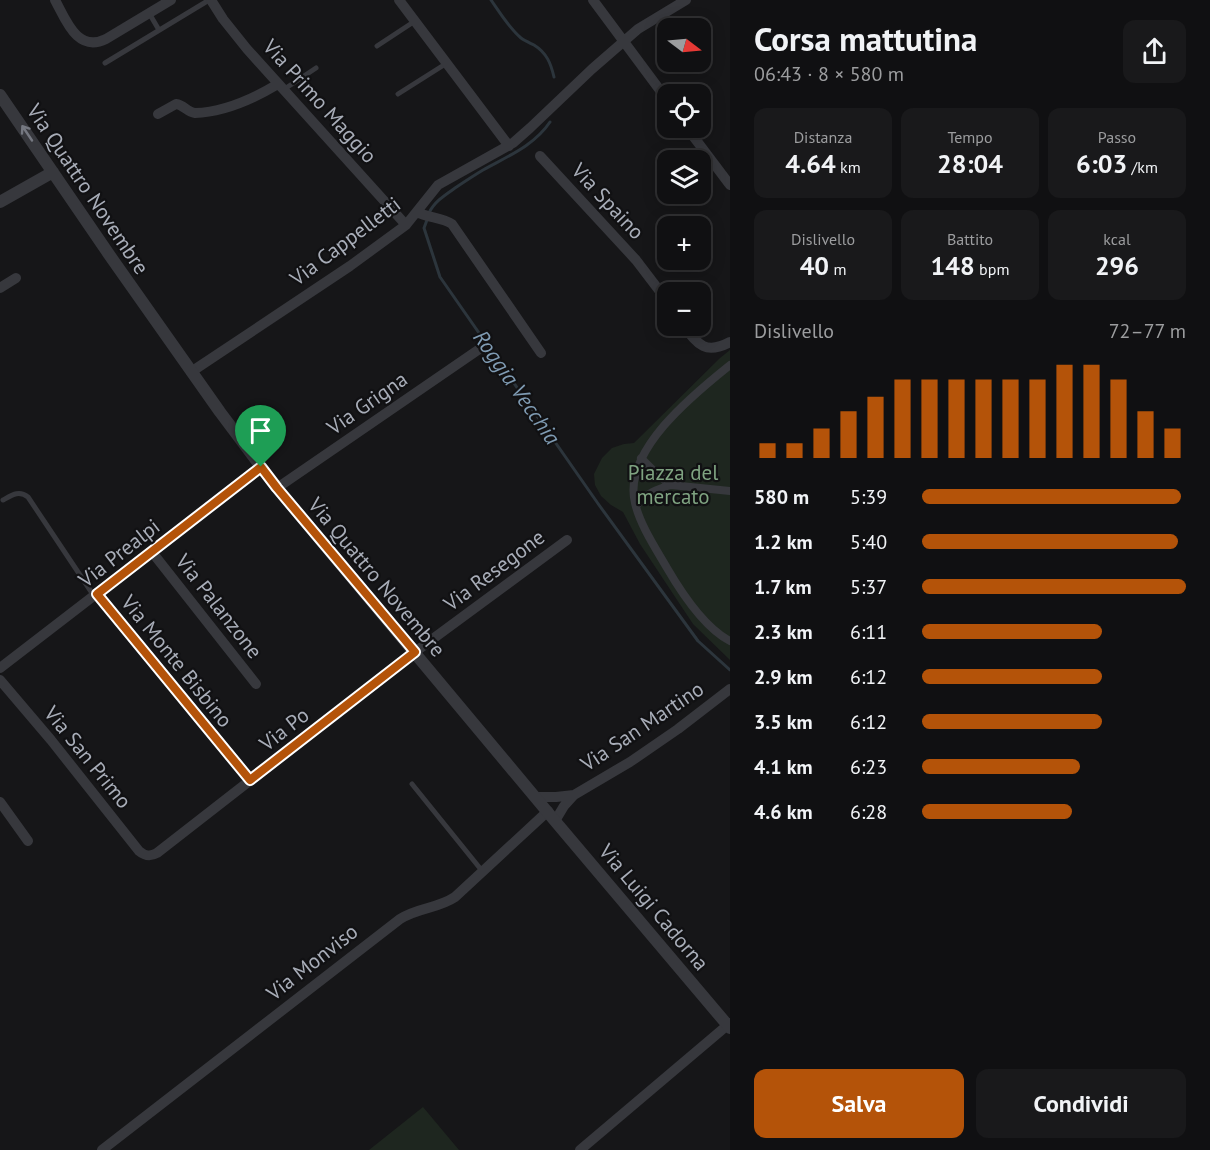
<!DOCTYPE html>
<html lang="it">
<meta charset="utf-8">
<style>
:root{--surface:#101012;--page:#19191b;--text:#f1f3f6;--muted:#9c9d9f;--line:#303032;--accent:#b45309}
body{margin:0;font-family:"PT Sans",sans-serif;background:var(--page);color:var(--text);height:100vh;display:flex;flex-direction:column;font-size:22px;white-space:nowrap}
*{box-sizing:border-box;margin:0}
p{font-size:20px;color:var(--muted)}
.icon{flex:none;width:33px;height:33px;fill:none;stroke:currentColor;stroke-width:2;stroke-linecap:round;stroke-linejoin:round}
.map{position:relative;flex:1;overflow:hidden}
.side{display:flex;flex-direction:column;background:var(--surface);width:480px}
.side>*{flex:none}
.needle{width:39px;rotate:106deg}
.buttons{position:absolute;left:657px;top:18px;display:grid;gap:12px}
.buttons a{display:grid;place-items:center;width:54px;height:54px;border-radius:12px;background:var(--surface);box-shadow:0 3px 15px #0003,0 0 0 2px var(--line);font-size:30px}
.pin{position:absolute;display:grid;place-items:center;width:51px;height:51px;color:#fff;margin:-62px -26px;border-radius:50% 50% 50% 0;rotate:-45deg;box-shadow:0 0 6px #0007}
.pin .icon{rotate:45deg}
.round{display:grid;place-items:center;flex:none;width:63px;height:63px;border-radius:12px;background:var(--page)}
.overview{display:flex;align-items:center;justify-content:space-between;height:102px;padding:0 24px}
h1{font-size:33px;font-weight:800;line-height:45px}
.figures{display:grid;grid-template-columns:repeat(3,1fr);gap:9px;height:102px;padding:6px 24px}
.figures div{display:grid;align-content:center;border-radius:12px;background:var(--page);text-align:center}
.figures b{font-size:26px;font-weight:800}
.figures small{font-size:16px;font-weight:400}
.figures p{font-size:16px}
.chart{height:168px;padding:12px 24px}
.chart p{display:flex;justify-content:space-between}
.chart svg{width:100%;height:108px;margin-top:6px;stroke:var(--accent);stroke-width:6}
.button{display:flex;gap:12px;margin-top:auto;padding:12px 24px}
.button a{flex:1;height:69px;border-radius:12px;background:var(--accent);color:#fff;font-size:24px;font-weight:800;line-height:69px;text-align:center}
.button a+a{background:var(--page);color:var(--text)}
ul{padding:0 24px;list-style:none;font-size:20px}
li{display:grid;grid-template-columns:96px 72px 1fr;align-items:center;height:45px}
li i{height:15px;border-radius:8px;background:var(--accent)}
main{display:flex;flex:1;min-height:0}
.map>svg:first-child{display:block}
.green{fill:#1e261f}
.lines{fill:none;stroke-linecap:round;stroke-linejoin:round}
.stream{stroke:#2c353c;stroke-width:3}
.service{stroke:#37383d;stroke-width:5}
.pedestrian{stroke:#37383d;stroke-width:8}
.minor{stroke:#37383d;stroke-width:10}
.tertiary{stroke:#37383d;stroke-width:12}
.oneway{stroke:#757881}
.route-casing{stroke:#fff;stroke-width:12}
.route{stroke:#b45309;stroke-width:8}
.labels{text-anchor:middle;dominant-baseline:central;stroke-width:4.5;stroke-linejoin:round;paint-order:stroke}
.street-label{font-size:21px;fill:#a8adb8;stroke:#111113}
.park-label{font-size:21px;fill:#7fa381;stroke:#111113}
.water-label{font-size:22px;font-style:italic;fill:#7f9bb3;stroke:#111113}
</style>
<main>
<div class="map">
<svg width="730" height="1150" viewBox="0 0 730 1150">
<rect width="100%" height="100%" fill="#161618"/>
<!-- green -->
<path class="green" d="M 730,350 L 730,660 L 693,624 L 640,544 L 623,512 L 611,505 L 601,496 L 595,485 L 594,474 L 602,458 L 612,448 L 624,444 L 634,443 L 720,358 Z
M 423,1107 L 459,1150 L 369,1150 Z"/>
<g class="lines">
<!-- stream -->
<path class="stream" d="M 491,0 C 500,13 509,28 521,38 C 525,41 530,43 534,45 C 547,53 551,64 554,77
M 429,213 C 434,202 445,195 455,188 C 464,182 473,176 483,170 C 506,157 534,146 550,122
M 427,220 L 424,228 L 440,277 L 599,505 L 698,641 L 730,670"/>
<!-- service -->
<path class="service" d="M 149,13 L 159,30
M 377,46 L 415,21
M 105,63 L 209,0
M 283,90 L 316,68
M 398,94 L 447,63
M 3,500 C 12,495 19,490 28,497 L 94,596
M 412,784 L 483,872"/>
<!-- pedestrian -->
<path class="pedestrian" d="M 730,365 C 695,393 622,451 635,503 C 640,525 656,549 667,568 C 681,592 705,628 730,641
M 641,458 L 659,476 L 671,485 L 730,491
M 636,506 C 646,494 656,489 671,485"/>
<!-- minor -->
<path class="minor" d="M 55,0 C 66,20 77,53 106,39 L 171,0
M 211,0 L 223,19 L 247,49 L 406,225
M 399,0 L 509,146
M 593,0 L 668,101
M 158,114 L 176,104 C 184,105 187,112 195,113 C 225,112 253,99 278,84
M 687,128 L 730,185
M 540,156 L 636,260 L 668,302
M 417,212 C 428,218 442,217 452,224 L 541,353
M 0,288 L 16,278
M 684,326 C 698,345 706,355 730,342
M 191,372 L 350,266 L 406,225 L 438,185 L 513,143 L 530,128 L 592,69 L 638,29 L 686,0
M 277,488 L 478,350
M 152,552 L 256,684
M 97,594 L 251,780
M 0,668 L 261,467
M 0,680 L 51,740 L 139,851 C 145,856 150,857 157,853 L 415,652 L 567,540
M 536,797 L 556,797 L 574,795
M 0,802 L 28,841
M 555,821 L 564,806 L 574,795 L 630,762 L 678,729 L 730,689
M 102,1150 L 400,919 C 419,907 437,909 455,897 L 548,811
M 580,1150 L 730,1023"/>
<!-- tertiary -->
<path class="tertiary" d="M 0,95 L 108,253 L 220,412 L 277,488 L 555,821 L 730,1028
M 0,202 L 53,172"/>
</g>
<!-- one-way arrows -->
<defs><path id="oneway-shaft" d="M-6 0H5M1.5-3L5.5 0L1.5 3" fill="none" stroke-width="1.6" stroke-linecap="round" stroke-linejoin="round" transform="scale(1.5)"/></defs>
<use class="oneway" href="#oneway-shaft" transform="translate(27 133) rotate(-124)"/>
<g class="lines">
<!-- route casing -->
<g class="route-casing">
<path id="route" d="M 261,467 L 277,488 L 415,652 L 250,780 L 97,594 Z"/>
</g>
<!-- route -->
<use href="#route" class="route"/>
</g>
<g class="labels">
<!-- street labels -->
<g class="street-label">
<text transform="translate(320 101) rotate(48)">Via Primo Maggio</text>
<text transform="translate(88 189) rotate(56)">Via Quattro Novembre</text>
<text transform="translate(608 201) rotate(47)">Via Spaino</text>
<text transform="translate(345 241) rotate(-37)">Via Cappelletti</text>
<text transform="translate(367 403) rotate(-35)">Via Grigna</text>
<text transform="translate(119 553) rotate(-38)">Via Prealpi</text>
<text transform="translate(494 570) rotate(-37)">Via Resegone</text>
<text transform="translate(377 577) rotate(50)">Via Quattro Novembre</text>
<text transform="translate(219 606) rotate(52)">Via Palanzone</text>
<text transform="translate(177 661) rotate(51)">Via Monte Bisbino</text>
<text transform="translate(642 726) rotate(-34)">Via San Martino</text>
<text transform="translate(284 729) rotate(-38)">Via Po</text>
<text transform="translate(88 757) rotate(51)">Via San Primo</text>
<text transform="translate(654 907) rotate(50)">Via Luigi Cadorna</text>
<text transform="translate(312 962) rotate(-38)">Via Monviso</text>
</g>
<!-- park labels -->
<g class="park-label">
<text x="673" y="472">Piazza del<tspan x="673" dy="24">mercato</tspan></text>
</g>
<!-- water labels -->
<g class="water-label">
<text transform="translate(517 387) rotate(55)">Roggia Vecchia</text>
</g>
</g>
</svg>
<div class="buttons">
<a><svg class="needle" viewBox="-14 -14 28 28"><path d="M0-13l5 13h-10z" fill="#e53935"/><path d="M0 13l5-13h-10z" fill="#9c9d9f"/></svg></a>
<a><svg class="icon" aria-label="locate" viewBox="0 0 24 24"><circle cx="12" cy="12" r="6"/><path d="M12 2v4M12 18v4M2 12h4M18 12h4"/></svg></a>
<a><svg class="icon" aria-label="layers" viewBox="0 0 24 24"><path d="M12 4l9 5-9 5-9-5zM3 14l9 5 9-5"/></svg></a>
<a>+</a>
<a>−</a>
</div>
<div class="pin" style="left:261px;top:467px;background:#1e9e55"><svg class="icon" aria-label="arrive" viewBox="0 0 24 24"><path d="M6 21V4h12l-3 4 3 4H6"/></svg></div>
</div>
<section class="side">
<div class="overview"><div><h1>Corsa mattutina</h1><p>06:43 · 8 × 580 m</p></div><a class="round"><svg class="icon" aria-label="share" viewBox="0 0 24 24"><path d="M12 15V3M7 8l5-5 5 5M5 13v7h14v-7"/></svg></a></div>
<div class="figures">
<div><p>Distanza</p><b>4.64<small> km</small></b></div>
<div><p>Tempo</p><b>28:04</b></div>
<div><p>Passo</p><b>6:03<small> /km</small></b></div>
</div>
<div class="figures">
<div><p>Dislivello</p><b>40<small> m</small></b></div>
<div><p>Battito</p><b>148<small> bpm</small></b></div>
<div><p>kcal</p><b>296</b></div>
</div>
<div class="chart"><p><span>Dislivello</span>72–77 m</p>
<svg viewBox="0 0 160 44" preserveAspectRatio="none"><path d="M5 44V38M15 44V38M25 44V32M35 44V25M45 44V19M55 44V12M65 44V12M75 44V12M85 44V12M95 44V12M105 44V12M115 44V6M125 44V6M135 44V12M145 44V25M155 44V32"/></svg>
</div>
<ul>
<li><b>580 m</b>5:39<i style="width:98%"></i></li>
<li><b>1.2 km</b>5:40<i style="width:97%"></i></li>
<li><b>1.7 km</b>5:37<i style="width:100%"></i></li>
<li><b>2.3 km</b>6:11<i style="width:68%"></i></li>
<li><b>2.9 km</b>6:12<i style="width:68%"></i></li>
<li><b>3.5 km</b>6:12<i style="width:68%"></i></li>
<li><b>4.1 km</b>6:23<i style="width:60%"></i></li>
<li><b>4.6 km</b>6:28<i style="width:57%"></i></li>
</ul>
<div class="button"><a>Salva</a><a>Condividi</a></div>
</section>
</main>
